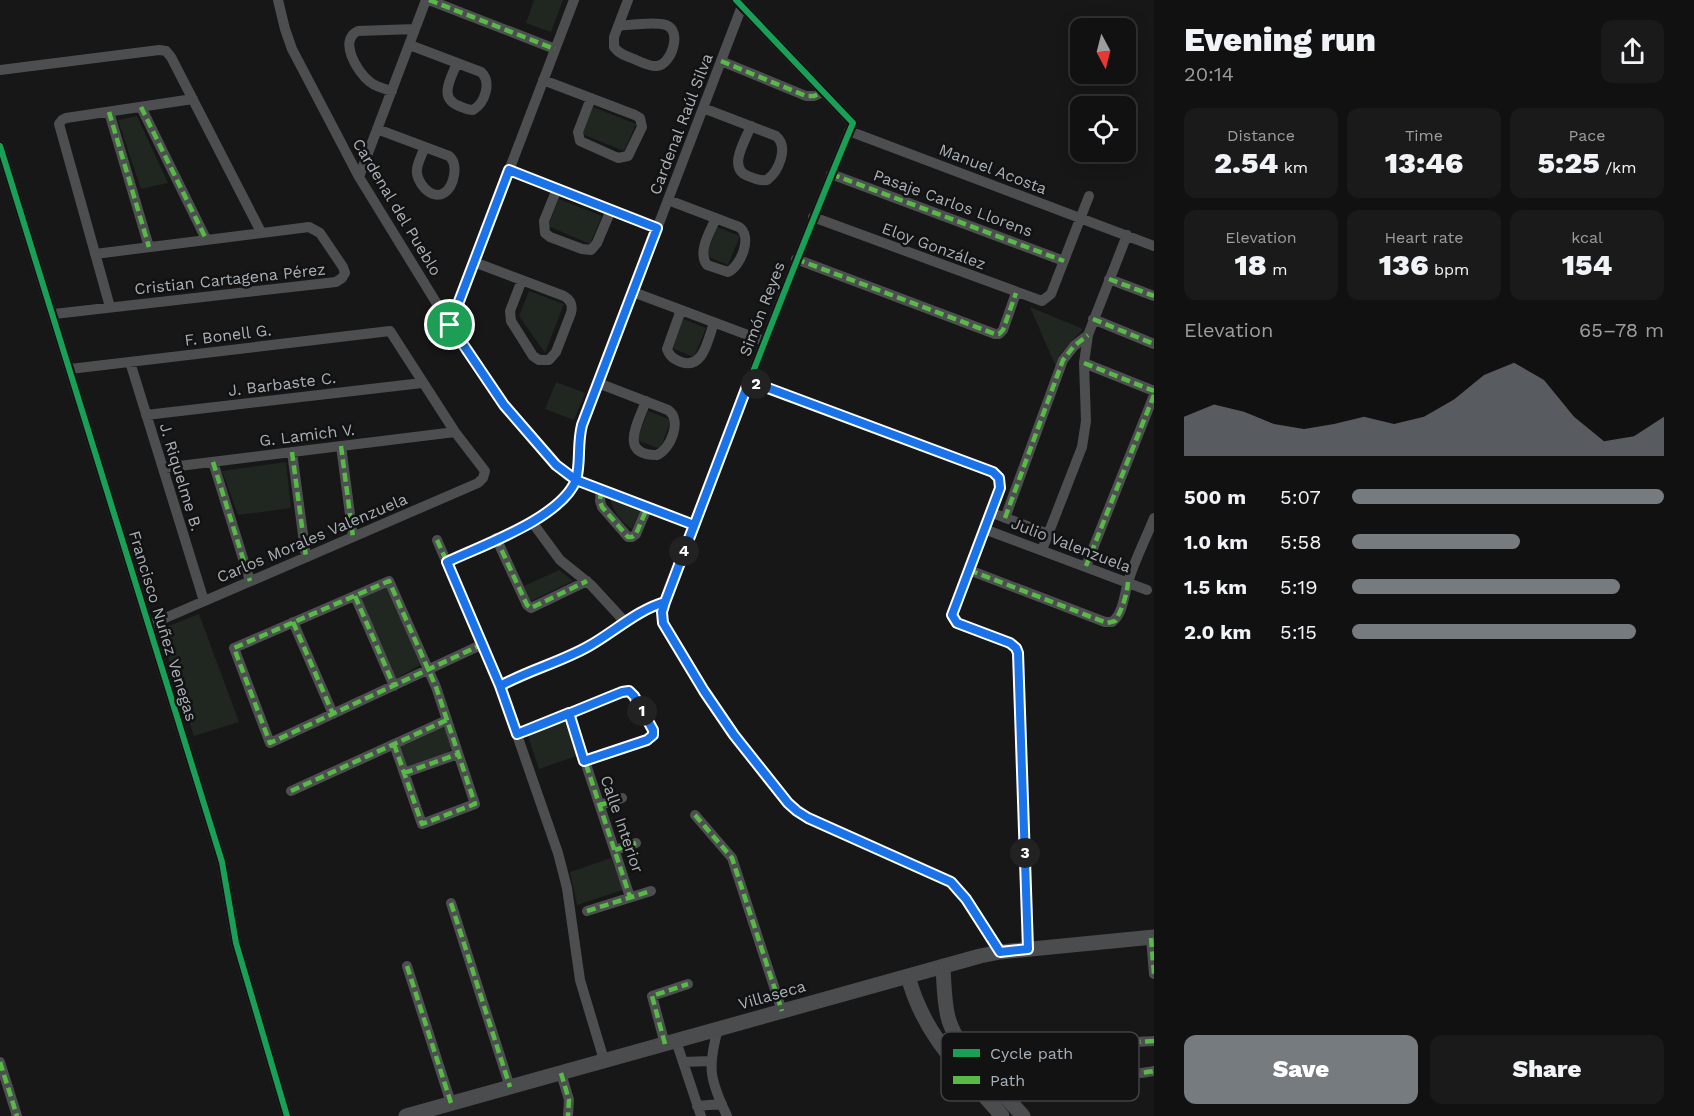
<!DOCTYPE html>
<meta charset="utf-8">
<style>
:root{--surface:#111112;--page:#1a1a1b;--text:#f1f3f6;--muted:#9c9d9f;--line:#303132;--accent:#767b80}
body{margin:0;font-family:"Work Sans",sans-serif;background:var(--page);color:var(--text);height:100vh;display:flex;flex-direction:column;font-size:22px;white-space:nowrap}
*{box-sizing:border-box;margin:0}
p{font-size:20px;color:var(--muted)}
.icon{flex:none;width:33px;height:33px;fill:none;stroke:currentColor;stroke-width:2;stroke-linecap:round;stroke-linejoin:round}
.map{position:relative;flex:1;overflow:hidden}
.panel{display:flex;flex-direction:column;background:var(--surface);width:540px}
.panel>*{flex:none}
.needle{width:39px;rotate:173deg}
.tools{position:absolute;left:1070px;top:18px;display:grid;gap:12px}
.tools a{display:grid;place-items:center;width:66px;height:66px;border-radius:12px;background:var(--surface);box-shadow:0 3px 15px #0003,0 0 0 2px var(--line);font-size:30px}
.pin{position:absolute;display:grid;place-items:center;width:51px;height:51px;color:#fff;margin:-26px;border:3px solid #fff;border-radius:50%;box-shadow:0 2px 6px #0007}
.km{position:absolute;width:30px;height:30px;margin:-15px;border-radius:50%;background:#222;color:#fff;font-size:16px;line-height:30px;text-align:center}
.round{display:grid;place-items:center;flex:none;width:63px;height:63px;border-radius:12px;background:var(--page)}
.summary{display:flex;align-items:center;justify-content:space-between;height:102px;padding:0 30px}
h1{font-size:33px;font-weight:800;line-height:45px}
.stats{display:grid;grid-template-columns:repeat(3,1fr);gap:9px;height:102px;padding:6px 30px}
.stats div{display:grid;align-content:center;border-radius:12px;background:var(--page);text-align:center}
.stats b{font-size:30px;font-weight:800}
.stats small{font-size:16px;font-weight:400}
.stats p{font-size:16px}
.chart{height:168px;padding:12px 30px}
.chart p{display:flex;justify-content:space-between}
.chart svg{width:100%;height:108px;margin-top:6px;fill:var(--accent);opacity:.7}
.primary-button{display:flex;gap:12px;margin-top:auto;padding:12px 30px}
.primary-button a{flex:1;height:69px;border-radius:12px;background:var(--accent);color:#fff;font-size:24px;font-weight:800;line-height:69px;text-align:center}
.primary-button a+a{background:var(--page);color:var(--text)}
ul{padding:0 30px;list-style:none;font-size:20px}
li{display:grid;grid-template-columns:96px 72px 1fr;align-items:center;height:45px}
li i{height:15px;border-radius:8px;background:var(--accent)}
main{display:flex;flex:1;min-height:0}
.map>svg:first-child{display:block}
.green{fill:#202620}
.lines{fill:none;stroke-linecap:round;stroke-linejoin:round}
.street{stroke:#4c4e50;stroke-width:10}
.secondary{stroke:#4b4c4e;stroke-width:15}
.quiet{stroke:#58b947;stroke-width:4.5;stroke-dasharray:9 4.5;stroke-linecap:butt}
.cycleway-casing{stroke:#121213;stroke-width:10}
.cycleway{stroke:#1a9f57;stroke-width:6}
.route-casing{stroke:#fff;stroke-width:12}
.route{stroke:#1a73e8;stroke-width:8}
.labels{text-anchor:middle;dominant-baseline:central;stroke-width:5;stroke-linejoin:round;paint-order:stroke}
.street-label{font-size:16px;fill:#a9b1b8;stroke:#121213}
.key{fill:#121213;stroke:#3f4245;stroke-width:1.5}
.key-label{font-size:16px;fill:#a9b1b8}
</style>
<main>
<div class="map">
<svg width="1154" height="1116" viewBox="0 0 1154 1116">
<rect width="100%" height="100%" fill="#171718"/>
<!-- green -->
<path class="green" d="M 534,0 L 563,0 L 551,32 L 526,23 Z
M 593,107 L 636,124 L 624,151 L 582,134 Z
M 137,116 L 168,183 L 141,189 L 118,120 Z
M 559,199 L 602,216 L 590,244 L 548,226 Z
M 717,227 L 740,236 L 728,265 L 706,256 Z
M 529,291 L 564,304 L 545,353 L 519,316 Z
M 1030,307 L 1083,329 L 1061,353 L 1056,367 Z
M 683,319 L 706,328 L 694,357 L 672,348 Z
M 556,382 L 585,393 L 574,420 L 545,409 Z
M 648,411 L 671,420 L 660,449 L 637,440 Z
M 286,462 L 291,508 L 238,515 L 222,471 Z
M 610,498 L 641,509 L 632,529 C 623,524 611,509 610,498 Z
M 559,570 L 573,581 L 531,601 L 524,586 Z
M 388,586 L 422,664 L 395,679 L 359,599 Z
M 199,614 L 239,722 L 194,736 L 159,630 Z
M 564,721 L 567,721 L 579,755 L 539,769 L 527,733 Z
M 439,727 L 445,729 L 451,748 L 448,754 L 409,768 L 406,766 L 400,748 L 401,745 Z
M 611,858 L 623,890 L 577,905 L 570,872 Z"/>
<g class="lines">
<!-- street -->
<path class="street" d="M 278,0 L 285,29 L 292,49 L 359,177 L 450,325 L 504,405 L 556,465 L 568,476 L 694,525
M 429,0 L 555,49
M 736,0 L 853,123 C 800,249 751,376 702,504 C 693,527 660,600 662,620 L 704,691 L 734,735 L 788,803 L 808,818 L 951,882 L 966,899 L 1000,952
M 618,26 C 630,25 655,21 666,25 C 683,31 671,65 657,66 C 650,67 641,62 634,59 C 626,56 619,54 614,47 L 614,37 L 628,0
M 409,45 L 415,47 L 481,72 C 492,82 485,103 473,110 C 468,110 464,108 459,106 C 438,98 451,78 457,63
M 721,61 L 806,96 L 814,96 L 823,92
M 0,70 L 159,50 L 166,51 L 171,57 L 261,232
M 543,80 L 635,115 L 640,118 L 642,127 L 628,156 L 618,158 L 580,141 L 578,132 L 591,98
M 392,91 C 384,89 376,87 370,82 C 357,72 338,40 358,31 L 415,29
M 141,107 L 206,239
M 703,108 L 776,136 C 789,147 779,171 767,180 C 760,181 755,179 748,176 C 727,168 745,141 751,126
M 109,112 L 149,247
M 377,129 C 401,138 425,147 449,156 C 459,164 454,187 444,193 C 431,201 415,181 417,169 C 418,162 422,154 425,147
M 849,131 L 1154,246
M 0,146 L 222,862 L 236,943 L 287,1116
M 509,170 L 657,228
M 831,174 L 1064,261
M 359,177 L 426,0
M 557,189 L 544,221 L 545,233 L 550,237 L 582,249 L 591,250 L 597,243 L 611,210
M 668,200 L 739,227 C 753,236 741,266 728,272 L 707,265 C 697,252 710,232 716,218
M 813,217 L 1042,301 L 1051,294 L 1089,196
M 796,259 L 995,334 L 999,334 L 1003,330 L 1016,293
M 474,262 L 564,296 C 571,300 573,305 571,313 L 556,352 L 549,360 L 539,360 L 533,356 L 511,321 L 510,311 L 522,280
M 1109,279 L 1154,296
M 633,292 L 764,341
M 110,307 L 59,124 L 62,120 L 66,118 L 193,99
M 681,310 L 667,349 C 670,357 674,359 681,362 C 704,370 708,338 714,323
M 54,314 L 336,282 L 342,278 L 345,273 L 343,267 L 320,233 L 309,227 L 95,254
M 1093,319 L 1154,344
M 450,325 L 574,0
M 130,362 L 204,601
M 1084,363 L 1154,391
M 70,369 L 390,331 L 455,432 L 485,471 L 483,478 L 478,483 L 149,625
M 749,381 L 992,472 L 999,478 L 1000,487 L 952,615 L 957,623 L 1010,643 L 1016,648 L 1018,653 L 1028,949
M 598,383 L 668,410 C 683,420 670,450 657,455 C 618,455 638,423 646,401
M 146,415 L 422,383
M 341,446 L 353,537
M 292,452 L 306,557
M 213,462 L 250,581
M 163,468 L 455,432
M 601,490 L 600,501 L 602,507 L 628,537 L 632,537 L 636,534 L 647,508
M 990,512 L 1048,534
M 1005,518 L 1063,360 L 1074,346 L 1088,335
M 532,522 L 560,560 L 591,585 L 626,623
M 984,529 L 1147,590
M 496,538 L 527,605 L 531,608 L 587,581
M 437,540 L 500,686 L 558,853 L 567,888 L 580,980 L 604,1060
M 1042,550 L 1082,447 L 1086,421 L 1084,363 L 1088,335 L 1127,235
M 447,562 C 481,546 563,517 575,481 C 582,463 577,444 582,425 L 742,6
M 1086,566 L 1154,395
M 969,570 L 1105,622 L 1112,622 C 1124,613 1124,593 1129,579 C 1136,558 1146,538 1154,518
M 355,596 L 394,686
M 293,622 L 333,714
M 500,686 C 529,670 560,662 589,646 C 614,632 637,610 665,602
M 569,713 L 630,897
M 517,734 L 622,692 L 629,691 L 634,696 L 653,730 L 653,735 L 647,740 L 584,761
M 394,744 L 422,824 L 475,804 L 436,687 L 389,581 L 234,648 L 270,743 L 483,644
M 404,773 L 458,754
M 291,791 L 447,720
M 600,805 L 622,798
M 695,815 L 732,858 L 782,1011
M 615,850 L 636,843
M 451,903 L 510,1087
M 587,911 L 651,891
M 1151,938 L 1154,974
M 407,966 L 451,1103
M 718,1029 C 707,1068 710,1080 727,1116
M 676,1041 L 701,1116
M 1154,1041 C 1143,1042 1126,1041 1116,1046 C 1112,1049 1110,1054 1110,1058 C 1111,1080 1141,1073 1154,1071
M 665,1044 L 652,996 L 688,984
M 0,1062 L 17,1116
M 684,1062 L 710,1061
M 561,1073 L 569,1100 L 568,1116
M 697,1106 L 722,1104"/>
<!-- secondary -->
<path class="secondary" d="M 943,966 C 944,983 944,1001 948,1017 C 956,1050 1000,1090 1023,1116
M 908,976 C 924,1037 962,1070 1002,1116
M 406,1116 L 980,956 L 1000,952 L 1154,937"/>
<!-- quiet -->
<path class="quiet" d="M 429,0 L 555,49
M 721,61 L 806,96 L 814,96 L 823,92
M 141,107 L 206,239
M 109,112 L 149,247
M 831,174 L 1064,261
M 796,259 L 995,334 L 999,334 L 1003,330 L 1016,293
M 1109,279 L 1154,296
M 1093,319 L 1154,344
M 1084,363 L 1154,391
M 341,446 L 353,537
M 292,452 L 306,557
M 213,462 L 250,581
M 601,490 L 600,501 L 602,507 L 628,537 L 632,537 L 636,534 L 647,508
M 1005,518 L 1063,360 L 1074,346 L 1088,335
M 496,538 L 527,605 L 531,608 L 587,581
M 437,540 L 447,562
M 1086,566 L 1154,395
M 969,570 L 1107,623 L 1115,621 C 1122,610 1127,595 1128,582
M 355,596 L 394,686
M 293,622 L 333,714
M 569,713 L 630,897
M 517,734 L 622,692 L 629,691 L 634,696 L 653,730 L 653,735 L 647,740 L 584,761
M 394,744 L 422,824 L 475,804 L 436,687 L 389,581 L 234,648 L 270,743 L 483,644
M 404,773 L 458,754
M 291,791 L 447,720
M 600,805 L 622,798
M 695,815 L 732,858 L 782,1011
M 615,850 L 636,843
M 451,903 L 510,1087
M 587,911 L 651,891
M 1151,938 L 1154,974
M 407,966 L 451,1103
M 1154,1041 C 1143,1042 1126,1041 1116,1046 C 1112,1049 1110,1054 1110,1058 C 1111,1080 1141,1073 1154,1071
M 665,1044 L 652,996 L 688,984
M 0,1062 L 17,1116
M 561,1073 L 569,1100 L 568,1116"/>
<!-- cycleway casing -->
<g class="cycleway-casing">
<path id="cycleway" d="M 736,0 L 853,123 C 800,249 751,376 702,504 C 693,527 660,600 662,620 L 704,691 L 734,735 L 788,803 L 808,818 L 951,882 L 966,899 L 1000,952
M 0,146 L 222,862 L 236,943 L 287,1116"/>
</g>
<!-- cycleway -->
<use href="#cycleway" class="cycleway"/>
</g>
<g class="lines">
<!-- route casing -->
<g class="route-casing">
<path id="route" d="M 450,325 L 504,405 L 556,465 L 576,480 C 561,518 483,545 447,562 L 500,686 L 517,734 C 552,721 587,706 622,692 L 629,691 L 634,696 L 653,730 L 653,735 L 647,740 L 584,761 L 569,713 L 517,734 L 500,686 C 529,670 561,662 589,646 C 614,632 637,610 665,602 L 749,381 L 993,472 L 999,478 L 1000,488 L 952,615 L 957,623 L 1010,643 L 1016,648 L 1018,653 L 1028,949 L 1000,952 L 966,899 L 951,882 L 808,818 L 797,811 L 788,803 L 734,735 L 704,691 L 663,623 L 662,612 L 665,602 L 694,525 L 576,480 C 581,462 577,444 582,425 L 657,228 L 509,170 L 450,325"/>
</g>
<!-- route -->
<use href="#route" class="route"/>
</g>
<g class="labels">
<!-- street labels -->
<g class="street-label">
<text transform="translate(681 124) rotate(-69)">Cardenal Raúl Silva</text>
<text transform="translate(993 169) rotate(21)">Manuel Acosta</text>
<text transform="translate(953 203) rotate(20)">Pasaje Carlos Llorens</text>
<text transform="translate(397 207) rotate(59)">Cardenal del Pueblo</text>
<text transform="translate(934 246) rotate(20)">Eloy González</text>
<text transform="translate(230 279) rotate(-6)">Cristian Cartagena Pérez</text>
<text transform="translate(762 309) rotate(-69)">Simón Reyes</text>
<text transform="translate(228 335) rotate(-7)">F. Bonell G.</text>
<text transform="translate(282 384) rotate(-7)">J. Barbaste C.</text>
<text transform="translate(307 435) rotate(-7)">G. Lamich V.</text>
<text transform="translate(181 477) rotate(73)">J. Riquelme B.</text>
<text transform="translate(312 538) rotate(-23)">Carlos Morales Valenzuela</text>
<text transform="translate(1071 545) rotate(21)">Julio Valenzuela</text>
<text transform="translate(163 626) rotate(73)">Francisco Nuñez Venegas</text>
<text transform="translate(622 824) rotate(71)">Calle Interior</text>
<text transform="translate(772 995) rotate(-16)">Villaseca</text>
</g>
</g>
<!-- legend -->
<rect x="941" y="1032" width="198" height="69" rx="9" class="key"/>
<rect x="953" y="1049" width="27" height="8" fill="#1a9f57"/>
<rect x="953" y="1076" width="27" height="8" fill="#58b947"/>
<g class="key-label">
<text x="990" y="1059">Cycle path</text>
<text x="990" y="1086">Path</text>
</g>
</svg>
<div class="tools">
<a><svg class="needle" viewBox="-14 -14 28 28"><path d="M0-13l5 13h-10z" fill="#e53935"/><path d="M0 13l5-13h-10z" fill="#9c9d9f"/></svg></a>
<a><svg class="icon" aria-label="locate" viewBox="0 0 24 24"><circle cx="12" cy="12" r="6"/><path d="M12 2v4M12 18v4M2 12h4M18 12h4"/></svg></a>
</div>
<div class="pin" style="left:450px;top:325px;background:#1e9e55"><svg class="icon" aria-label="arrive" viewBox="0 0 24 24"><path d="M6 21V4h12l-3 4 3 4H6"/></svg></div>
<b class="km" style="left:642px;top:711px">1</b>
<b class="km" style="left:756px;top:384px">2</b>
<b class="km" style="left:1025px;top:853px">3</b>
<b class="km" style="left:684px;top:551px">4</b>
</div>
<section class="panel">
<div class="summary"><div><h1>Evening run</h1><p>20:14</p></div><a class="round"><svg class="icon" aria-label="share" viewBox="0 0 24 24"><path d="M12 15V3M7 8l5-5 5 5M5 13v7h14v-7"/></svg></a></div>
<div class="stats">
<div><p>Distance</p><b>2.54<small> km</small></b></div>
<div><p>Time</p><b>13:46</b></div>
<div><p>Pace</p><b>5:25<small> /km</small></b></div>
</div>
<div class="stats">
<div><p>Elevation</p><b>18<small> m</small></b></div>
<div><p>Heart rate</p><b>136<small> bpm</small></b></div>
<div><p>kcal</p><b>154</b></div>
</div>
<div class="chart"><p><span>Elevation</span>65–78 m</p>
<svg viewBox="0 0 160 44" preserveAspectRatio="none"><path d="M0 44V28L10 23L20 26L30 31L40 33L50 31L60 28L70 31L80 28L90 21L100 11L110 6L120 13L130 28L140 38L150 36L160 28V44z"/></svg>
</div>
<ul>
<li><b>500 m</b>5:07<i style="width:100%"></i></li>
<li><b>1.0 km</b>5:58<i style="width:54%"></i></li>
<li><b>1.5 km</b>5:19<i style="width:86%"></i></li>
<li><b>2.0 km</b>5:15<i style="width:91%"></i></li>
</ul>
<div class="primary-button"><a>Save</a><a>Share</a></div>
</section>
</main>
